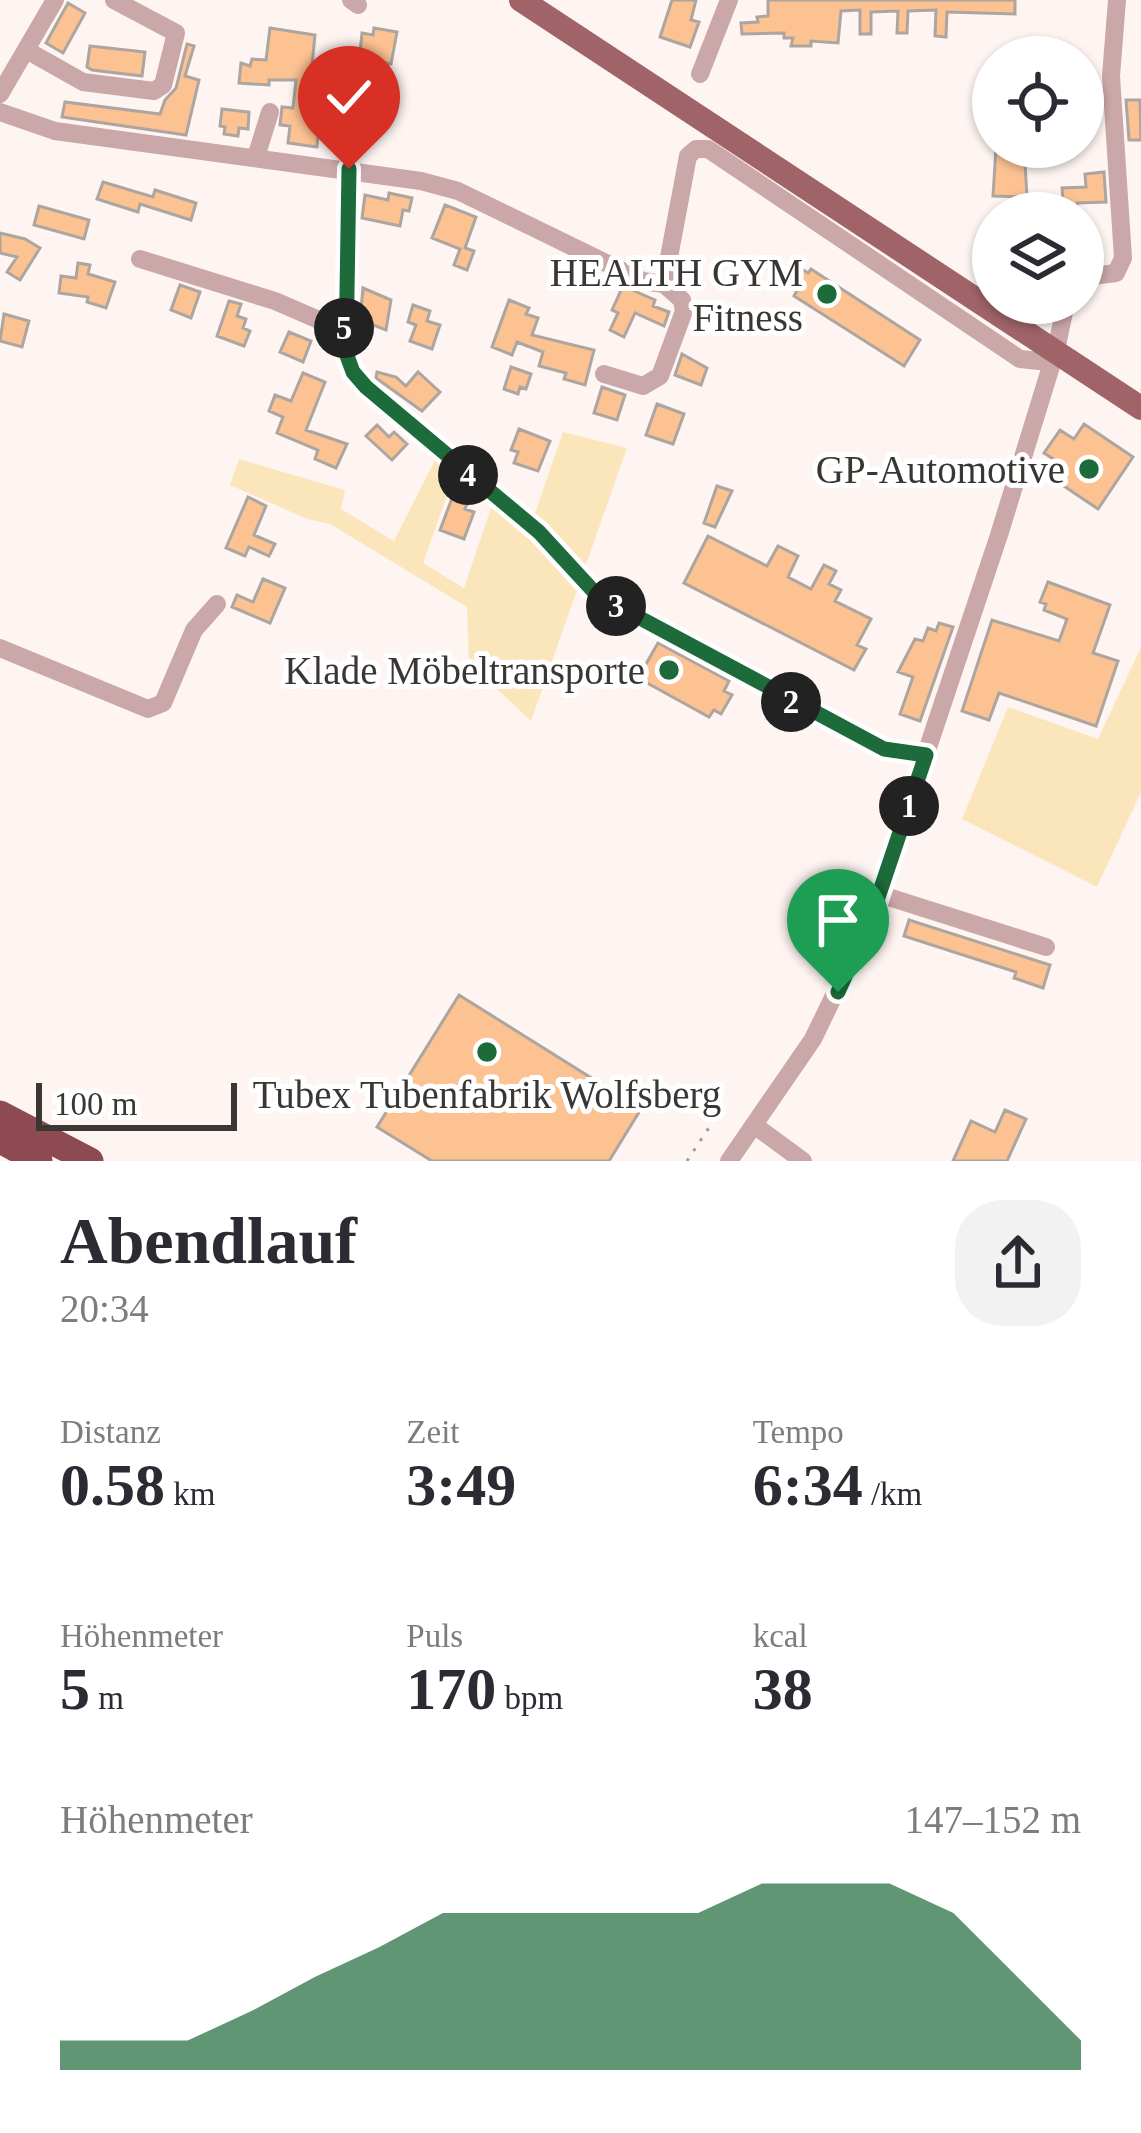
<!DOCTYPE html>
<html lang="de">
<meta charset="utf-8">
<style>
:root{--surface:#fff;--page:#f2f2f3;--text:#2b2b33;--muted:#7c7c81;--accent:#1d6b3a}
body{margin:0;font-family:"Times New Roman",serif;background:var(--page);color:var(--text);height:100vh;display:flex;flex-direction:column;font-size:45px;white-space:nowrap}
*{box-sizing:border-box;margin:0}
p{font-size:39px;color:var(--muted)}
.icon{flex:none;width:66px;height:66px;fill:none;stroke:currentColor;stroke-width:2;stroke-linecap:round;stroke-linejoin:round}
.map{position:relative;height:1161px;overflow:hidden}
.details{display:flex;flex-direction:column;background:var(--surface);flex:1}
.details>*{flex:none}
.fabs{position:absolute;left:972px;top:36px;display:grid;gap:24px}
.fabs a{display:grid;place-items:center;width:132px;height:132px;border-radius:50%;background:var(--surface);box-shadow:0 3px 9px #0004;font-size:60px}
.scale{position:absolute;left:36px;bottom:30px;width:201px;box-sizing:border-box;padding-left:12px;border:6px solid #393634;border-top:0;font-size:33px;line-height:42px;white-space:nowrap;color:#393634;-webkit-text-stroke:9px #fff;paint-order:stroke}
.pin{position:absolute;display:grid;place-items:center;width:102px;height:102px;color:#fff;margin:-123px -51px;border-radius:50% 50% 50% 0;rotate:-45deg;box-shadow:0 0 12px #0007}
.pin .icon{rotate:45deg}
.km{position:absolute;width:60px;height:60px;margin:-30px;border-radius:50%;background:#222;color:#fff;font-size:33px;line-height:60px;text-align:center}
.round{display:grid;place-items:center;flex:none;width:126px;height:126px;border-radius:48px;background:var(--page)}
.head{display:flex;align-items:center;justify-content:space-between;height:204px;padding:0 60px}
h1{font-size:66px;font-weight:800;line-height:90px}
.figures{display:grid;grid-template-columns:repeat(3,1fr);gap:18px;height:204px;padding:12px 60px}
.figures div{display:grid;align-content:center}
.figures b{font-size:60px;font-weight:800}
.figures small{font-size:33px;font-weight:400}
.figures p{font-size:33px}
.chart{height:336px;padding:24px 60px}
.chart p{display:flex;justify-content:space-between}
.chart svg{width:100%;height:216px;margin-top:12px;fill:var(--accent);opacity:.7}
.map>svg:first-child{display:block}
.green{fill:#fbe5bb}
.building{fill:#fdc292;stroke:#aca5a0;stroke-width:3}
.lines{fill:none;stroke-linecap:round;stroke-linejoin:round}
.path{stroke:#9f9997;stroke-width:3;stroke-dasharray:3 9;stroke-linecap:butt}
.minor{stroke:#caa7a8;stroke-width:18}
.major{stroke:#9f6368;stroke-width:24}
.highway{stroke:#8e4a51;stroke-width:27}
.route-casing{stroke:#fff;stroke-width:24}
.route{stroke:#1d6b3a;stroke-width:15}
.poi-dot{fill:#1d6b3a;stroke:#fff;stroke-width:4.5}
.labels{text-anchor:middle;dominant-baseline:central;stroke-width:10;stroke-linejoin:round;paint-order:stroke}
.poi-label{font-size:39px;fill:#393634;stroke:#fff;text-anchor:end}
</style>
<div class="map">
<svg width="1141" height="1161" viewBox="0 0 1141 1161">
<rect width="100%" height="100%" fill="#fef5f2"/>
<!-- green -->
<path class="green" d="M 563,432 L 627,448 L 531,721 L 469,663 L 467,607 L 330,524 L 307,519 L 230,485 L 239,459 L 345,490 L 341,509 L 394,541 L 439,452 L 457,468 L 423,563 L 464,588 L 493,502 L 534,516 Z
M 1141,647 L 1141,792 L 1097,887 L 962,819 L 1008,707 L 1098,739 Z"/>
<!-- building -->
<path class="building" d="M 672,0 L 696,0 L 691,20 L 699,22 L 690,47 L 660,37 Z
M 768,0 L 1015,0 L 1015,14 L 947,12 L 946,37 L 935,36 L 936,10 L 908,11 L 907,33 L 897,33 L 898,11 L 871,12 L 871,34 L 860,34 L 860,10 L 841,11 L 838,43 L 811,41 L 811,46 L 791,46 L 793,38 L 784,38 L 784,33 L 742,34 L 741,23 L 758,22 L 757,17 L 768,16 Z
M 68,3 L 85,13 L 63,53 L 46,43 Z
M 270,28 L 315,35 L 312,65 L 324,66 L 317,147 L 288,143 L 290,126 L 280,125 L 282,107 L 293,108 L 296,80 L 269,80 L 269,85 L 239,83 L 241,63 L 250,66 L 252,59 L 266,60 Z
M 374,28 L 397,32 L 391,64 L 369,60 L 370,53 L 360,52 L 362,33 L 373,35 Z
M 187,44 L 194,46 L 185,76 L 199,80 L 186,135 L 62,117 L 65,102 L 160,114 L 165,100 L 176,88 Z
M 90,46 L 145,52 L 142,76 L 92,70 L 87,67 Z
M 1126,100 L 1140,100 L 1141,140 L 1129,140 Z
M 353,103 L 375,107 L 374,112 L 382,114 L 378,137 L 348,132 Z
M 222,109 L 249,112 L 248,129 L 239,128 L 238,136 L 224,134 L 225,127 L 220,126 Z
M 996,147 L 1024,147 L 1027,197 L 993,196 Z
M 1104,172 L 1106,202 L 1077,203 L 1077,213 L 1064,213 L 1062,188 L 1086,187 L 1085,174 Z
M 103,182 L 153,197 L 155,190 L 196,203 L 191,220 L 140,204 L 138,212 L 97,199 Z
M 389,193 L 412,198 L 409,211 L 403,210 L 400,226 L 362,218 L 365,195 L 388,200 Z
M 445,205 L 476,217 L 465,248 L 474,251 L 467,270 L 454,265 L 460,249 L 432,238 Z
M 39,206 L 89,220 L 84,239 L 34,225 Z
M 0,233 L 25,239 L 40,248 L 20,280 L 7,272 L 17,257 L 0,253 Z
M 78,263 L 90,265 L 88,274 L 115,282 L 106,308 L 87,302 L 88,297 L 59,293 L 61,276 L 76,278 Z
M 794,264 L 808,273 L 811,269 L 920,340 L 904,366 L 794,296 L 799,287 L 785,278 Z
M 180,285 L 200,292 L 191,318 L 171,310 Z
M 623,286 L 655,300 L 653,306 L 669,312 L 664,326 L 635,313 L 624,337 L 610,330 L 618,313 L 612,310 Z
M 363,288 L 391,300 L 386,330 L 360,320 Z
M 509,300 L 529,308 L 526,314 L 538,318 L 532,335 L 594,350 L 585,385 L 564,379 L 566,373 L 539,366 L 543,352 L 517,342 L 512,355 L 492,347 Z
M 229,301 L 241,304 L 237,316 L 246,319 L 243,328 L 250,331 L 244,346 L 217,336 Z
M 413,305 L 430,311 L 427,321 L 440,325 L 432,349 L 410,341 L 416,325 L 408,322 Z
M 4,314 L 29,321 L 22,347 L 0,341 Z
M 289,332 L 311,341 L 303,362 L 280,352 Z
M 682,354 L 707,368 L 701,385 L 675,375 Z
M 511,367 L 531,374 L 526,389 L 520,387 L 518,394 L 504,389 Z
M 377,372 L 396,377 L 406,386 L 418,372 L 440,392 L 422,411 L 376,378 Z
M 303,373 L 325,382 L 306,430 L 347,444 L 336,468 L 315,459 L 318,450 L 277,433 L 283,417 L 269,411 L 275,395 L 291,401 Z
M 602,387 L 625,395 L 617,420 L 594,413 Z
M 657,404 L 684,414 L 673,444 L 646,435 Z
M 1084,424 L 1133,457 L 1098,509 L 1049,476 L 1058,462 L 1044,453 L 1060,430 L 1074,439 Z
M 377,425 L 389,437 L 394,432 L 407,444 L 392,460 L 366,436 Z
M 519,429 L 550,441 L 538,471 L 514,463 L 518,452 L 511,450 Z
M 717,486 L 732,491 L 715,527 L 704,523 Z
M 454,493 L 469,499 L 465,509 L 474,512 L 464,539 L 440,530 Z
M 248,497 L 266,506 L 254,535 L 275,544 L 269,556 L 249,547 L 245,556 L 226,548 Z
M 708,536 L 767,566 L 778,546 L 798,556 L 788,577 L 811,589 L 824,565 L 836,571 L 829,584 L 841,590 L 835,601 L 871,619 L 857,645 L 866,649 L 854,670 L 684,583 Z
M 263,579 L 285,588 L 270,623 L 232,607 L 237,595 L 253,602 Z
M 1048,582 L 1110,605 L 1093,653 L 1118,661 L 1096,726 L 999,693 L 989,720 L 962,711 L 992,620 L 1059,641 L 1067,619 L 1044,610 L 1046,604 L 1040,602 Z
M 939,623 L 953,627 L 920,721 L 900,714 L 913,677 L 898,672 L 915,639 L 923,641 L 928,628 L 936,631 Z
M 658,643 L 729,681 L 724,691 L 732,695 L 721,714 L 714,710 L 709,717 L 638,678 Z
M 909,920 L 1050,965 L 1043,988 L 1014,978 L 1016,972 L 904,936 Z
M 459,995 L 641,1109 L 609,1161 L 432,1161 L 377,1127 Z
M 1005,1110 L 1026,1119 L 1007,1161 L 953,1161 L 971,1121 L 995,1132 Z"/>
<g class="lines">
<!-- path -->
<path class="path" d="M 687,1161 L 712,1123"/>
<!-- minor -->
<path class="minor" d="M 351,0 L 358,5
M 28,51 L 83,82 L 154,91 L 163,85 L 176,33 L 114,0
M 700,74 L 729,0
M 0,94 L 55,0
M 0,112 L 55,131 L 421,181 L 458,191 L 643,281 L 664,284 L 688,156 L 696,149 L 708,149 L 1020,359 L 1039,361 L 1056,350
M 256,157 L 270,112
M 349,169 L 346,353 L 353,372 L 366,387 L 539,532 L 597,595 L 884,749 L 926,755
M 140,259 L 275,301 L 328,324 L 344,326
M 1083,277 L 1116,273 L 1123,258 L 1111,76 L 1117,0
M 604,374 L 643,386 L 660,376 L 684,311 L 682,300 L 664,284
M 0,648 L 148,709 L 163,703 L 194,630 L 217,604
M 879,894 L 1046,947
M 754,1125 L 803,1161
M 729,1161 L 813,1039 L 870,921 L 999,535 L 1056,350 L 1066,303"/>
<!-- major -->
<path class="major" d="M 521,0 L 1141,408"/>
<!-- highway -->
<path class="highway" d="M 0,1114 L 90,1161
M 0,1140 L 39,1161"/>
</g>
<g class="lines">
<!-- route casing -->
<g class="route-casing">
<path id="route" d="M 349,169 L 346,353 L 353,372 L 366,387 L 539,532 L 597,595 L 884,749 L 926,755 L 870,921 L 838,992"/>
</g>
<!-- route -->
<use href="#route" class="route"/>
</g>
<!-- markers -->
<g class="poi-dot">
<circle cx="827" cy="294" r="12"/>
<circle cx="1089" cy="469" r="12"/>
<circle cx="669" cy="670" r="12"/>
<circle cx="487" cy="1052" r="12"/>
</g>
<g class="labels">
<!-- poi labels -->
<g class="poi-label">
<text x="803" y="272">HEALTH GYM<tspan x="803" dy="45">Fitness</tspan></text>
<text x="1065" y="469">GP-Automotive</text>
<text x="645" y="670">Klade Möbeltransporte</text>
<text x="487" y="1094" text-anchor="middle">Tubex Tubenfabrik Wolfsberg</text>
</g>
</g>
</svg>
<div class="fabs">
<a><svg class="icon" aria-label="locate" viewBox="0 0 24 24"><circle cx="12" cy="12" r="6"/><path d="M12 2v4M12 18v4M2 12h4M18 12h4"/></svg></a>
<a><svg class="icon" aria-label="layers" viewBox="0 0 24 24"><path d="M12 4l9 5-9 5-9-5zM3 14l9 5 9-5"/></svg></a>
</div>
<div class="scale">100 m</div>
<div class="pin" style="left:838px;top:992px;background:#1e9e55"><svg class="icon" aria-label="arrive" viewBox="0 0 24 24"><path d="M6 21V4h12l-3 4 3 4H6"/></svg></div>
<div class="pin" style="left:349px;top:169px;background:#d93025"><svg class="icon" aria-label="check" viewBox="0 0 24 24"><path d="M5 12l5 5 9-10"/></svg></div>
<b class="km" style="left:909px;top:806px">1</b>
<b class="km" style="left:791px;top:702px">2</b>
<b class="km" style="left:616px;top:606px">3</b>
<b class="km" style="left:468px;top:475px">4</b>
<b class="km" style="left:344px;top:328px">5</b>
</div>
<section class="details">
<div class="head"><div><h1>Abendlauf</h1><p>20:34</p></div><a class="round"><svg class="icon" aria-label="share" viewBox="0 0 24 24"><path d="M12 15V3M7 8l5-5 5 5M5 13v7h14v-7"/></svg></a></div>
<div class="figures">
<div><p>Distanz</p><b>0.58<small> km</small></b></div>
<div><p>Zeit</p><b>3:49</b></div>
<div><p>Tempo</p><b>6:34<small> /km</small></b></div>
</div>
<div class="figures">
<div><p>Höhenmeter</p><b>5<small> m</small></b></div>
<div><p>Puls</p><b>170<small> bpm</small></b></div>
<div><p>kcal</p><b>38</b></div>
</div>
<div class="chart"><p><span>Höhenmeter</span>147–152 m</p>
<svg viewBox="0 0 160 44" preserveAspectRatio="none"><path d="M0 44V38L10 38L20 38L30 32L40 25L50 19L60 12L70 12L80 12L90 12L100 12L110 6L120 6L130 6L140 12L150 25L160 38V44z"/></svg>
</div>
</section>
